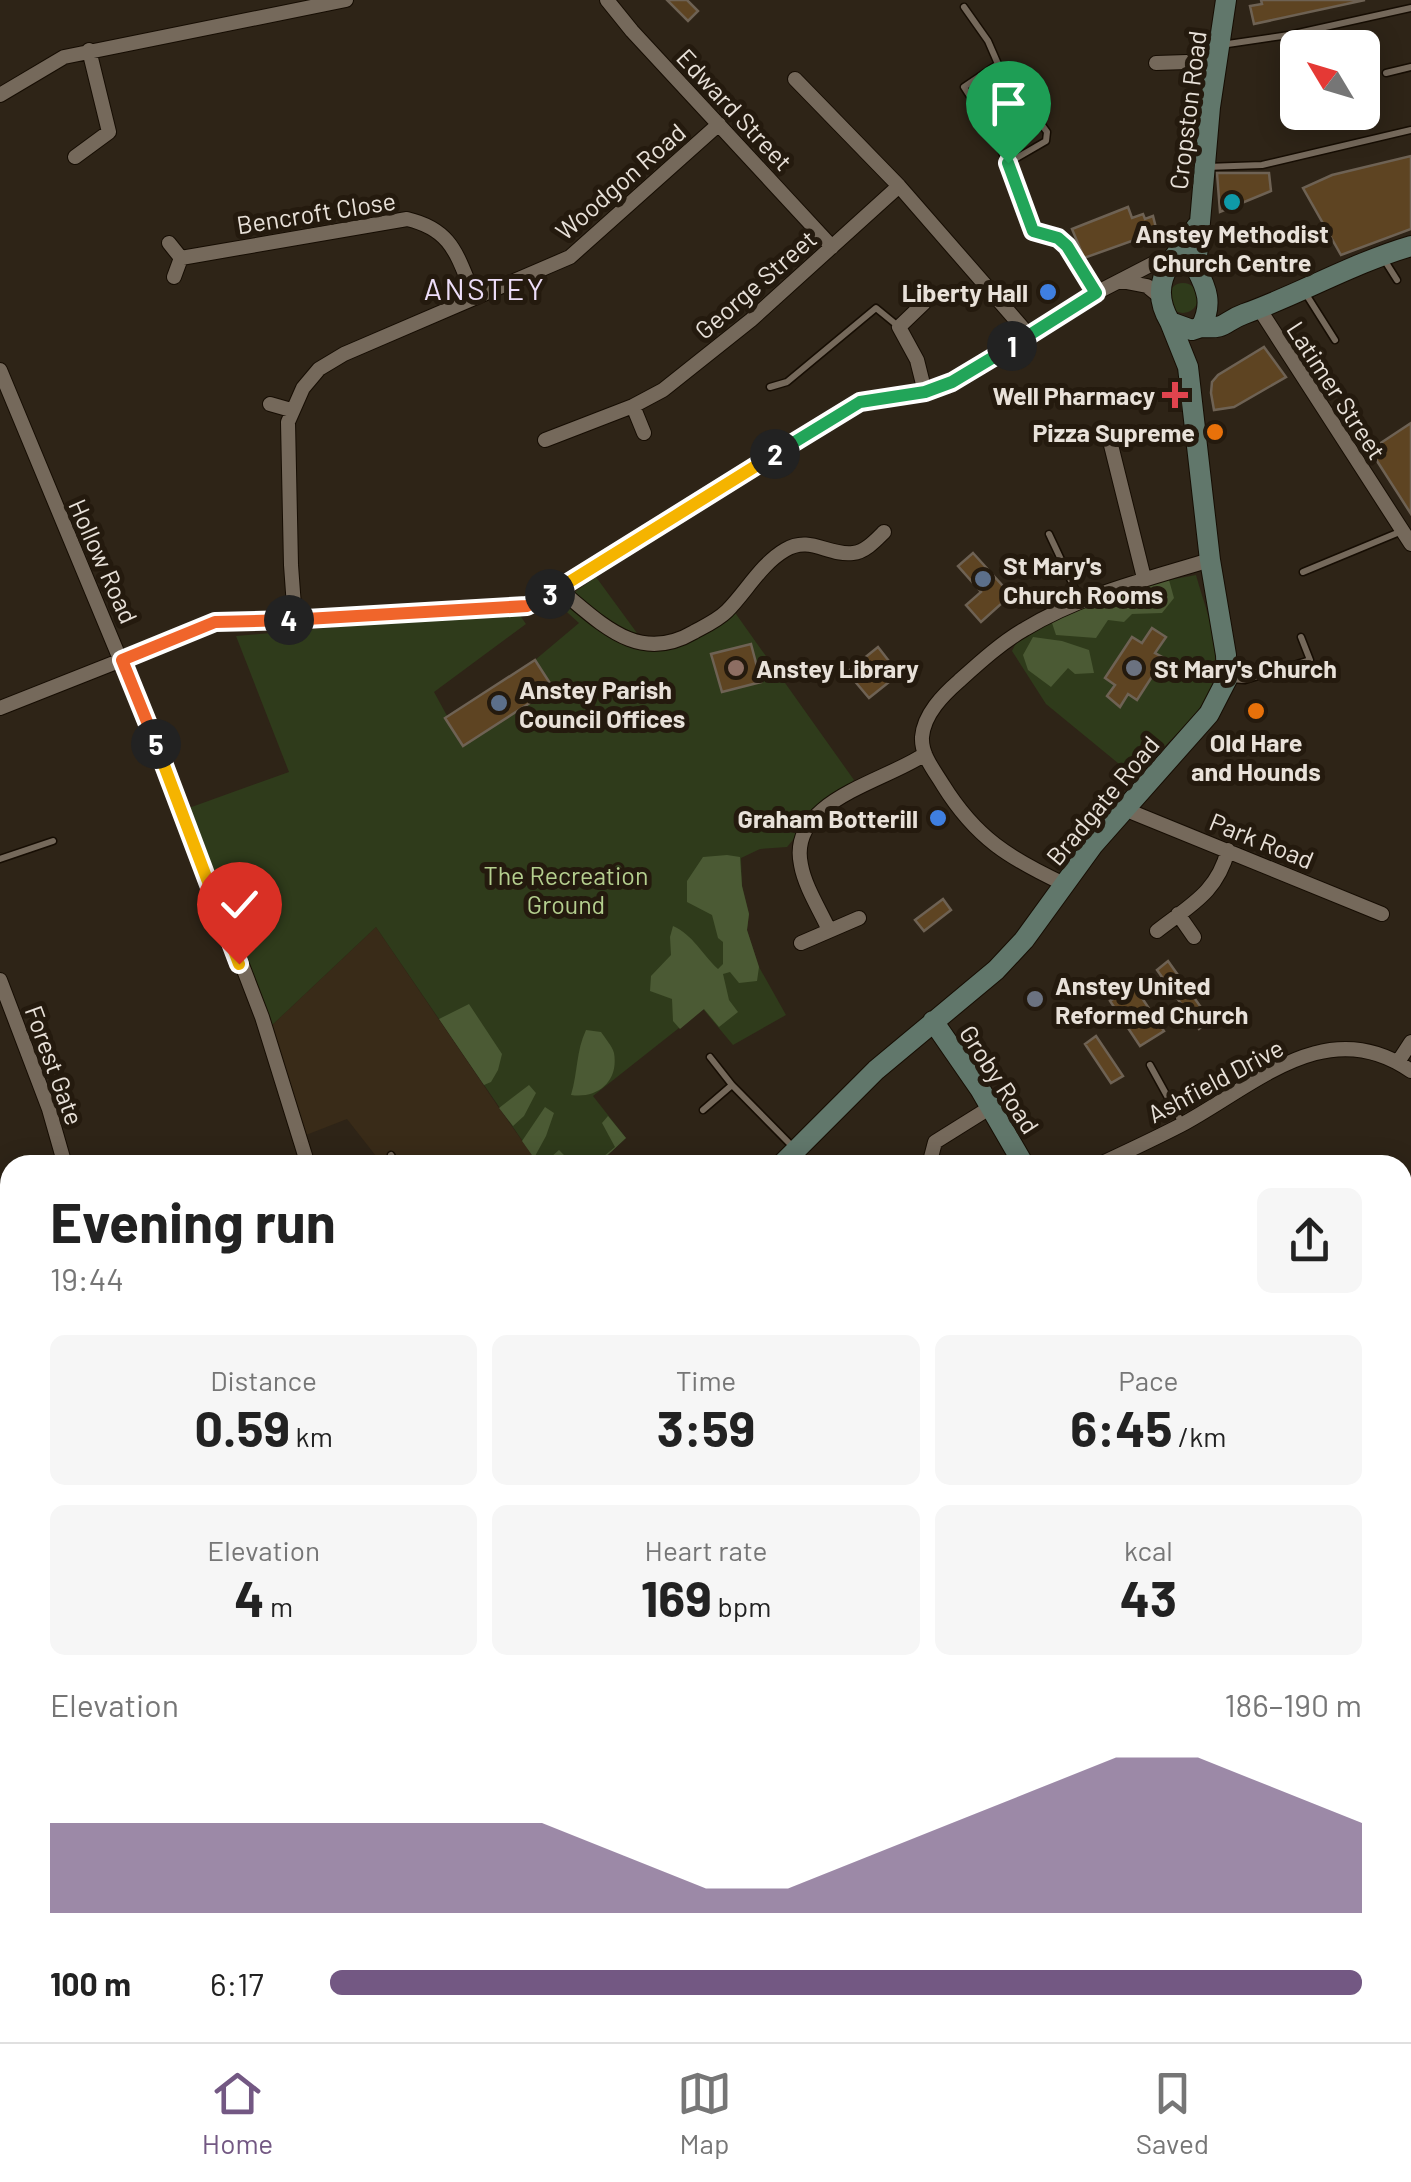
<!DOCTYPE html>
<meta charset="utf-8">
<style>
:root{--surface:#fff;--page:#f6f6f6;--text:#222;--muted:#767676;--line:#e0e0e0;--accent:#735883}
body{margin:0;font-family:Barlow,sans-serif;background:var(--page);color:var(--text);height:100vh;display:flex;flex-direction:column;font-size:38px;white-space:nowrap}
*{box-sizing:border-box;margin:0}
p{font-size:32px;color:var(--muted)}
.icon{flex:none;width:55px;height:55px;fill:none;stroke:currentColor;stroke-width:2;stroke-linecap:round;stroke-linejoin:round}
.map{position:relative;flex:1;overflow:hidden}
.details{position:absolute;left:0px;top:1155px;width:1412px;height:888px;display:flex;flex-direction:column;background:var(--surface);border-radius:30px 30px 0 0;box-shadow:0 5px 25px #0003}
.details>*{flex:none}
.needle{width:65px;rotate:308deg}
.buttons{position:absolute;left:1280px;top:30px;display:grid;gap:20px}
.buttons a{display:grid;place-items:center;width:100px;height:100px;border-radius:15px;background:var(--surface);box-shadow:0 5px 25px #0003;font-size:50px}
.pin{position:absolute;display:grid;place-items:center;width:85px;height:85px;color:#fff;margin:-102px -42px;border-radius:50% 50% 50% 0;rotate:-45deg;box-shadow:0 0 10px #0007}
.pin .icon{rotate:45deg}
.km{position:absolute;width:50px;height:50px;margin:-25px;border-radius:50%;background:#222;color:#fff;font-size:28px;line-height:50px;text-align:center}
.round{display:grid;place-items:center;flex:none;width:105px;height:105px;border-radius:15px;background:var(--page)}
.overview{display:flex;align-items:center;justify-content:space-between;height:170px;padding:0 50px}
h1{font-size:55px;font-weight:700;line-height:75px}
.metrics{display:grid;grid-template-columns:repeat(3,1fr);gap:15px;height:170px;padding:10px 50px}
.metrics div{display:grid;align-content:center;border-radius:15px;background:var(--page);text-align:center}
.metrics b{font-size:50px;font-weight:700}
.metrics small{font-size:28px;font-weight:400}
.metrics p{font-size:28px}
.chart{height:280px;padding:20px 50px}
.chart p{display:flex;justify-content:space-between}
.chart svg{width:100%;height:180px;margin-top:10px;fill:var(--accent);opacity:.7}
ul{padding:0 50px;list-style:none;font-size:32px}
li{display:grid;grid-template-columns:160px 120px 1fr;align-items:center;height:75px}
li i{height:25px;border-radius:12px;background:var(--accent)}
.dock{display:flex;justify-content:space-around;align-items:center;height:140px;border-top:2px solid var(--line);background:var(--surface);font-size:28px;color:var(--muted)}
.dock a{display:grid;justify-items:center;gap:5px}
.dock .on{color:var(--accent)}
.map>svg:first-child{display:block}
.built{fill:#392b18}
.green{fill:#2f3b1b}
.forest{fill:#4b5a34}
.building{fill:#5e4422;stroke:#6e6254;stroke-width:2.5}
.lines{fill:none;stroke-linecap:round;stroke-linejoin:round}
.lane-casing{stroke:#160d03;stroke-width:9}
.street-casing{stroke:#160d03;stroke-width:16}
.secondary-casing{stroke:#160d03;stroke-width:22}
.lane{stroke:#75695b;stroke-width:6}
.street{stroke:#75695b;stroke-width:14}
.secondary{stroke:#61776b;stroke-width:20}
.split-1-casing{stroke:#fff;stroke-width:20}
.split-2-casing{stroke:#fff;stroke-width:20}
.split-3-casing{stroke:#fff;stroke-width:20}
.split-4-casing{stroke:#fff;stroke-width:20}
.split-5-casing{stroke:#fff;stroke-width:20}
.split-6-casing{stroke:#fff;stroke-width:20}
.split-1{stroke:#22a559;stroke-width:12}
.split-2{stroke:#22a559;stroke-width:12}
.split-3{stroke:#f5b400;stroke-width:12}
.split-4{stroke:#f0652b;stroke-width:12}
.split-5{stroke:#f0652b;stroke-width:12}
.split-6{stroke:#f5b400;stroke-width:12}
.culture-dot{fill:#0f9aa8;stroke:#241a0e;stroke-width:4}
.shop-dot{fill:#3f7fe0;stroke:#241a0e;stroke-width:4}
.health-dot{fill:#e0444e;stroke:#241a0e;stroke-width:4}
.food-dot{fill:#e8710a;stroke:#241a0e;stroke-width:4}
.service-dot{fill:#5c6f8a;stroke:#241a0e;stroke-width:4}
.education-dot{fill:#8d6e63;stroke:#241a0e;stroke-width:4}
.worship-dot{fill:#6b7280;stroke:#241a0e;stroke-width:4}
.labels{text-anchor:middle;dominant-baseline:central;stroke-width:10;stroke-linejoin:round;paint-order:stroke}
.street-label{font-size:25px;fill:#e8e1d9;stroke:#241a0e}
.poi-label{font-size:25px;font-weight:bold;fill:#e8e1d9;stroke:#241a0e;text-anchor:start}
.park-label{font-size:25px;fill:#b5cf8f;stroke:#241a0e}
.quarter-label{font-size:30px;letter-spacing:2.5px;fill:#edddf8;stroke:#241a0e}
</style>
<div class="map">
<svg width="1411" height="2042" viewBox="0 0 1411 2042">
<rect width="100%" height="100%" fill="#2e2417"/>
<!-- built -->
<path class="built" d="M 376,927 L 499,1108 L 539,1165 L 383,1165 L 347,1119 L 306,1135 L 269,1028 Z"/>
<!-- green -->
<path class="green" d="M1168 298a15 15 0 1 1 30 0a15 15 0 1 1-30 0Z
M 1196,575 C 1203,601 1224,655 1216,682 C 1207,708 1155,755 1135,777 L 1046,704 L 1012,651 L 1023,629 L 1110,591 Z
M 596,577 L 645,644 L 666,644 L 731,607 L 854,780 L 814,815 L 787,847 L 760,849 L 741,858 L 742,886 L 749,914 L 747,930 L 759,967 L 786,1015 L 733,1045 L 703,1009 L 593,1096 L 626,1138 L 597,1165 L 539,1165 L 376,927 L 269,1028 L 186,809 L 289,772 L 236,636 L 517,611 L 526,624 L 434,692 L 463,745 L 552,687 L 535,660 L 579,623 L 558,604 Z
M 10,1319 L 10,1636 L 0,1625 L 0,1321 Z
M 259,2033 L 676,2033 L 628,2042 L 263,2042 Z"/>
<!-- forest -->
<path class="forest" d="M 1169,580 L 1174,598 L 1162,613 L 1132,614 L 1124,622 L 1108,620 L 1096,638 L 1056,635 L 1050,617 L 1113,590 Z
M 1033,637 L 1062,641 L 1089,650 L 1094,673 L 1075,674 L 1068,668 L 1051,687 L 1028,670 L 1023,655 Z
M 727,855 L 740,857 L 742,886 L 749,914 L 747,930 L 759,967 L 757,981 L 739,983 L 730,972 L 723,974 L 729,1000 L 738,1012 L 719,1027 L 704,1009 L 680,1029 L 673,1021 L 672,999 L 650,991 L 651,976 L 671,955 L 670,937 L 673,926 C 693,935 702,954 718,969 L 723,964 L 723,942 L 718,938 L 712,915 L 687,902 L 687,881 L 703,857 Z
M 469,1004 L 502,1054 L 498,1070 L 491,1082 L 484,1085 L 439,1019 Z
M 586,1030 L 601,1032 C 605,1038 612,1046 614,1053 C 619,1082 597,1099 571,1095 C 578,1072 576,1051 586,1030 Z
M 529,1085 L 536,1093 L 524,1116 L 513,1126 L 499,1108 Z
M 545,1107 L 554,1113 L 546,1136 L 534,1158 L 522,1141 Z
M 608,1116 L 626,1138 L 597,1165 L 542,1165 L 559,1150 L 572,1163 L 598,1161 L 615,1147 L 602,1123 Z
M 0,1420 L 10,1420 L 10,1456 L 0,1461 Z"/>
<!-- building -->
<path class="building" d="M 667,0 L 687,0 L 698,11 L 688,21 Z
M 1261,0 L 1365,0 L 1254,24 L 1250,6 L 1262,4 Z
M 1411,156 L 1411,229 L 1341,255 L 1303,188 L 1332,175 Z
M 1217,173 L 1269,173 L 1271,191 L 1220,212 Z
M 1128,207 L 1132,218 L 1143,214 L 1145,219 L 1153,216 L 1157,232 L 1084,258 L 1072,229 Z
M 1264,347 L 1286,377 L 1234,407 L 1214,410 L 1211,393 L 1212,382 L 1218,375 Z
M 1411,423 L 1411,514 L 1370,450 Z
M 973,553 L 1011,595 L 981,622 L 966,605 L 981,592 L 958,566 Z
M 1152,628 L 1166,637 L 1155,653 L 1164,658 L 1137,700 L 1128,694 L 1120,707 L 1107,696 L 1115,685 L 1105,678 L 1132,637 L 1142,643 Z
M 751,644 L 761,682 L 722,692 L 711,654 Z
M 878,647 L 899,674 L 869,698 L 847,672 Z
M 535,660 L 553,688 L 463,746 L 445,718 Z
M 943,899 L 951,910 L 924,931 L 915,920 Z
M 1168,961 L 1210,1020 L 1199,1029 L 1157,970 Z
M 1134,986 L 1164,1031 L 1140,1046 L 1110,1001 Z
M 1096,1036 L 1123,1076 L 1111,1083 L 1085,1044 Z"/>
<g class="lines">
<!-- lane casing -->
<g class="lane-casing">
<path id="lane" d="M 964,7 L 988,41 L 998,64 L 1047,132 L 1046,141 L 1008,163
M 1221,45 L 1289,35 L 1411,8
M 998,64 L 964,87 L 996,137 L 1033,231 L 1058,238 L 1067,246 L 1096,293
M 1386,73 L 1411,67
M 1206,167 L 1262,165 L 1411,130
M 1385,261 L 1397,280
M 1304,291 L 1335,340
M 770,387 L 787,382 L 876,308 L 898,326
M 1049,534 L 1081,602
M 1303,572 L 1402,531
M 1229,679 L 1245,680 L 1310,660 L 1301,637
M 0,859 L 53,841
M 710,1057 L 732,1085 L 794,1148
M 1150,1065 L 1182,1123
M 703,1110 L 732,1085
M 391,1155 L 397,1165
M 0,1324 L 10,1322
M 761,2042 L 776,2032
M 1142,2042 L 1143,2032"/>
</g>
<!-- street casing -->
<g class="street-casing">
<path id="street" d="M 607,0 L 632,31 L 832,247
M 1156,63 L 1218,61
M 795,79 L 899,186 L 1028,334
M 0,95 L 64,57 L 346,0
M 75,157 L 109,132 L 89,50
M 169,243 L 181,258 L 174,277
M 181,258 L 407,219 C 454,230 457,257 475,298
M 1121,281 L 1147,286 L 1158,295
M 924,303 L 899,327 L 917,360 L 925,392
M 1260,310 L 1411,544
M 0,370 L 181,806 L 262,1017 L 308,1165
M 270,404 L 291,410
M 633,406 L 644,433
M 1108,433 L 1144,578
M 545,440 L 633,406 L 663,390 L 751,320 L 899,186
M 559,589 C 601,623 638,665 694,632 C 705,626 718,620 727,611 C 746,592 761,564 785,550 C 810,535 828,556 853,553 C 865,552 876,540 884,532
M 295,620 L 291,565 L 288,422 L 303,388 L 319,369 L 344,354 L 570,257 L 719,124
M 0,708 L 215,623 L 527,606 L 559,589 L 860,402 L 925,392 L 952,382 L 1096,293 L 1156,262 L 1175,260
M 1126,806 L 1134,813 L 1382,914
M 1064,884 C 1009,858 976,838 943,785 C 934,770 921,755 922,737 C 924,714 943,695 959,681 C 979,663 1002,642 1025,629 C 1081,595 1148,579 1210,560
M 1178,914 L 1194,937
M 829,930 C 820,910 805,887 801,865 C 787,801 884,782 925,754
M 1157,931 C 1190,905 1217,893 1228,850
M 801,943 L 859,918
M 0,980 L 49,1109 L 65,1165
M 1398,1062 L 1411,1042
M 929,1165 L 935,1142 L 991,1107
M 1098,1165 C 1126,1152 1154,1139 1181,1125 C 1254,1086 1327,1012 1411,1071
M 1402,1458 L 1411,1455
M 0,1517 L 10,1507
M 1402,1638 L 1411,1639
M 1019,2042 L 1036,2032"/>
</g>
<!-- secondary casing -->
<g class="secondary-casing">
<path id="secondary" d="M 1175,260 L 1196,268 C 1207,289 1213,304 1201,327 L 1192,330 L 1170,322 C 1146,282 1174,259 1197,226
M 1196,268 L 1210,107 L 1226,0
M 1201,327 C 1229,329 1222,322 1244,314 C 1300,294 1353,263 1411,246
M 933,1021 L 980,1089 L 1024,1165
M 781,1165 L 876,1070 L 996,970 L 1024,940 L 1093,845 L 1209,714 L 1227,679 L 1226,655 L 1210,560 L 1188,367 L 1170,322
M 0,1408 L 10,1409
M 1191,2042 L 1192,2032"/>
</g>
<!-- lane -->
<use href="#lane" class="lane"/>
<!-- street -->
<use href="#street" class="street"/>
<!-- secondary -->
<use href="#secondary" class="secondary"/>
</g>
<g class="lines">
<!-- split-1 casing -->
<g class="split-1-casing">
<path id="split-1" d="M 1008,163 L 1033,231 L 1058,238 L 1067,246 L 1096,293 L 1012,346"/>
</g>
<!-- split-2 casing -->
<g class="split-2-casing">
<path id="split-2" d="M 775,454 L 860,402 L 925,392 L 952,382 L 1012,346"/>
</g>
<!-- split-3 casing -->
<g class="split-3-casing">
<path id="split-3" d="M 550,594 L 775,454"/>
</g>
<!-- split-4 casing -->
<g class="split-4-casing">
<path id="split-4" d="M 289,620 L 527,606 L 550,594"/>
</g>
<!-- split-5 casing -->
<g class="split-5-casing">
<path id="split-5" d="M 156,744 L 122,660 L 215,622 L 289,620"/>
</g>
<!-- split-6 casing -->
<g class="split-6-casing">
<path id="split-6" d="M 156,744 L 239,964"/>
</g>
<!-- split-1 -->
<use href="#split-1" class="split-1"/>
<!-- split-2 -->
<use href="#split-2" class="split-2"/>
<!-- split-3 -->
<use href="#split-3" class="split-3"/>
<!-- split-4 -->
<use href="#split-4" class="split-4"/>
<!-- split-5 -->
<use href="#split-5" class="split-5"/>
<!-- split-6 -->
<use href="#split-6" class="split-6"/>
</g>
<!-- markers -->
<circle class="culture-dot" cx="1232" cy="202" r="10"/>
<g class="shop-dot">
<circle cx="1048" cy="292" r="10"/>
<circle cx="938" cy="818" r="10"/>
</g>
<path class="health-dot" d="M1170 380h10v10h10v10h-10v10h-10v-10h-10v-10h10z"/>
<g class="food-dot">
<circle cx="1215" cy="432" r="10"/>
<circle cx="1256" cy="711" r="10"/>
</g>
<g class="service-dot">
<circle cx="983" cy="579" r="10"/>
<circle cx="499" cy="703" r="10"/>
</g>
<circle class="education-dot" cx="736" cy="668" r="10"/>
<g class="worship-dot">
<circle cx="1134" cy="668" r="10"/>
<circle cx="1035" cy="999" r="10"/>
</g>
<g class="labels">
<!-- street labels -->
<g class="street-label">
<text transform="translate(735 109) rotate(47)">Edward Street</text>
<text transform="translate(1187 110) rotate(-83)">Cropston Road</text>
<text transform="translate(620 181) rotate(-41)">Woodgon Road</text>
<text transform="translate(316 212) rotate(-9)">Bencroft Close</text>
<text transform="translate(755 284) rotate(-41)">George Street</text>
<text transform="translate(1337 390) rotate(57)">Latimer Street</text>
<text transform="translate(104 561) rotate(66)">Hollow Road</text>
<text transform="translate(1102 800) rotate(-50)">Bradgate Road</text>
<text transform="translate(1262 840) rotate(22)">Park Road</text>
<text transform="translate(55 1065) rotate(70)">Forest Gate</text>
<text transform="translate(1000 1079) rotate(57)">Groby Road</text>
<text transform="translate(1215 1080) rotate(-28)">Ashfield Drive</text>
</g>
<!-- poi labels -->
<g class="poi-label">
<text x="1232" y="233" text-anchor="middle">Anstey Methodist<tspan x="1232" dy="29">Church Centre</tspan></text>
<text x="1028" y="292" text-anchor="end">Liberty Hall</text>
<text x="1155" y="395" text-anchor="end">Well Pharmacy</text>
<text x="1195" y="432" text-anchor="end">Pizza Supreme</text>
<text x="1003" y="565">St Mary's<tspan x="1003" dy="29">Church Rooms</tspan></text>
<text x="756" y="668">Anstey Library</text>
<text x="1154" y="668">St Mary's Church</text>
<text x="519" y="689">Anstey Parish<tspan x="519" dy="29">Council Offices</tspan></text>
<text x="1256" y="742" text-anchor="middle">Old Hare<tspan x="1256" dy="29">and Hounds</tspan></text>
<text x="918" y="818" text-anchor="end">Graham Botterill</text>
<text x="1055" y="985">Anstey United<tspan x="1055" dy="29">Reformed Church</tspan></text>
</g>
<!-- park labels -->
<g class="park-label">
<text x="566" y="875">The Recreation<tspan x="566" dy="29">Ground</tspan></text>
</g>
<!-- quarter labels -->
<g class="quarter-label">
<text x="485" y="288">ANSTEY</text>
</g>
</g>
</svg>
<div class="buttons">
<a><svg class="needle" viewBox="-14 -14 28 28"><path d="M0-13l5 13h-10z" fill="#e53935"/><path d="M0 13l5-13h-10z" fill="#767676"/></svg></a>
</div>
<div class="pin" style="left:1008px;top:163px;background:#1e9e55"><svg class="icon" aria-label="arrive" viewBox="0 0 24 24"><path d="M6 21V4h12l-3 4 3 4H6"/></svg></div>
<div class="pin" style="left:239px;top:964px;background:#d93025"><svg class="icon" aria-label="check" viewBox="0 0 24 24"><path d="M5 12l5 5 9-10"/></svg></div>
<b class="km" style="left:1012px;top:346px">1</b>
<b class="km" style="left:775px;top:454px">2</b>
<b class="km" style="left:550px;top:594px">3</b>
<b class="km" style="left:289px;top:620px">4</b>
<b class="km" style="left:156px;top:744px">5</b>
<section class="details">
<div class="overview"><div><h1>Evening run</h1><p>19:44</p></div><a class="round"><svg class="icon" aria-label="share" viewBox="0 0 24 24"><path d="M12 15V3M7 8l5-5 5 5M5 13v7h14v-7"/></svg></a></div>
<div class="metrics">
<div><p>Distance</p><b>0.59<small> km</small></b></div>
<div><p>Time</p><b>3:59</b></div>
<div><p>Pace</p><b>6:45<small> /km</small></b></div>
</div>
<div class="metrics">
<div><p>Elevation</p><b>4<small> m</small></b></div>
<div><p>Heart rate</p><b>169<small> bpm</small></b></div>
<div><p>kcal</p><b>43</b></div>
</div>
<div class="chart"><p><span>Elevation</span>186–190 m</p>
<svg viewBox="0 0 160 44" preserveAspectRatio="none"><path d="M0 44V22L10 22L20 22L30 22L40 22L50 22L60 22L70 30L80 38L90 38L100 30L110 22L120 14L130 6L140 6L150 14L160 22V44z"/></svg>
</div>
<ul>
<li><b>100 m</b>6:17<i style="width:100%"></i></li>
</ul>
</section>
</div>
<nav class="dock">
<a class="on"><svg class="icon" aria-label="home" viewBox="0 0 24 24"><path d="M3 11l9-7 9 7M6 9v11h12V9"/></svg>Home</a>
<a><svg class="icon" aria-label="map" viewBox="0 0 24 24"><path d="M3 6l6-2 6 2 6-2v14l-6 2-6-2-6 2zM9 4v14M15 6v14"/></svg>Map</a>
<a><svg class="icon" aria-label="saved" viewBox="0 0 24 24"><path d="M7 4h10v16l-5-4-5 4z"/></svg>Saved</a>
</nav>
